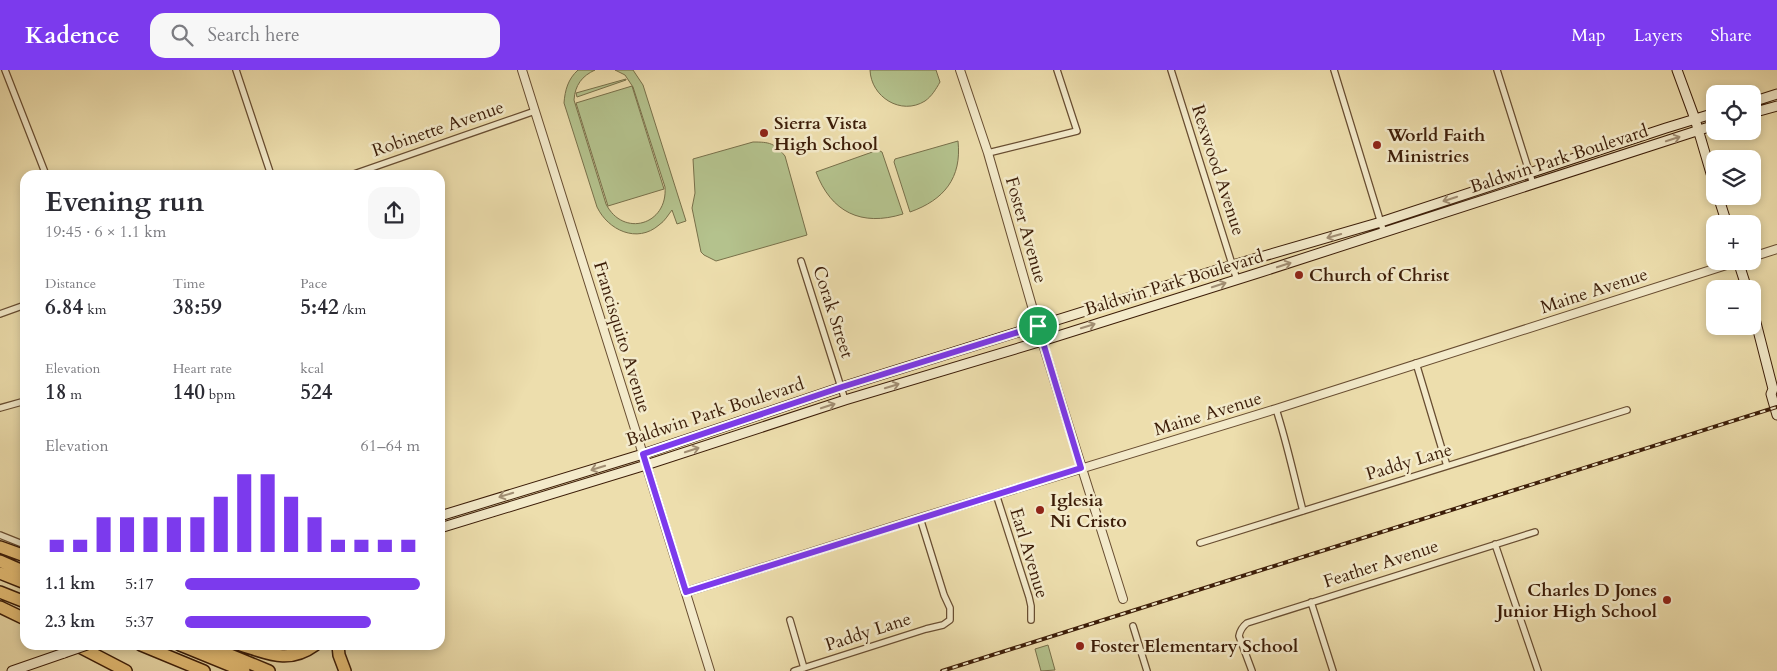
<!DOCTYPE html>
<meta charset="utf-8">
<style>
:root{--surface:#fff;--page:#f7f7f7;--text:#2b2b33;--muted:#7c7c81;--accent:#7c3aed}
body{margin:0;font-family:Cardo,serif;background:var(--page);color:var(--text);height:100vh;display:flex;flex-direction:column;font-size:19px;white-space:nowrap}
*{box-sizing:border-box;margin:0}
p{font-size:16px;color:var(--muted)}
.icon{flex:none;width:28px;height:28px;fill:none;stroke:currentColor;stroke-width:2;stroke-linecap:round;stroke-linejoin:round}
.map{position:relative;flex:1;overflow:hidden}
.side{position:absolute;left:20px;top:100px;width:425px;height:480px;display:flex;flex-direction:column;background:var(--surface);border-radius:15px;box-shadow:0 2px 8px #0003}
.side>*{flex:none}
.tools{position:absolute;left:1706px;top:15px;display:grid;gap:10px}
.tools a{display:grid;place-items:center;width:55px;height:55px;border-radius:10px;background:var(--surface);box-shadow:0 2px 8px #0003;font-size:25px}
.pin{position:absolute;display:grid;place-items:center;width:42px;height:42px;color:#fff;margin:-21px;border:2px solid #fff;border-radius:50%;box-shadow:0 1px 5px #0007}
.round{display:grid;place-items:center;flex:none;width:52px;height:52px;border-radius:15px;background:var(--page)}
.headline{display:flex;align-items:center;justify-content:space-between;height:85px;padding:0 25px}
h1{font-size:28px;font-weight:700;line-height:38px}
.stats{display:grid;grid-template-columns:repeat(3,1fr);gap:8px;height:85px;padding:5px 25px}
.stats div{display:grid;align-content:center}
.stats b{font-size:21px;font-weight:700}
.stats small{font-size:14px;font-weight:400}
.stats p{font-size:14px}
.chart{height:140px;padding:10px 25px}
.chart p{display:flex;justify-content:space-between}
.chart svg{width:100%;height:90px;margin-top:5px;stroke:var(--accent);stroke-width:6}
ul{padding:0 25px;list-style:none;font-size:16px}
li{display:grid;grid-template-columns:80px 60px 1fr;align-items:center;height:38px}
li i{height:12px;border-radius:6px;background:var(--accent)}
header{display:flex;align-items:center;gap:30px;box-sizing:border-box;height:70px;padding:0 25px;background:var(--accent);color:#fff}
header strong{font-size:24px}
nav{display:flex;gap:28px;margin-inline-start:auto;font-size:18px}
.search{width:350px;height:45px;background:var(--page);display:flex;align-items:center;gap:12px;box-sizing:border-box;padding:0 18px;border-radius:15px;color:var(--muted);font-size:19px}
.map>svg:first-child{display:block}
.green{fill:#b4c28d;stroke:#78704a}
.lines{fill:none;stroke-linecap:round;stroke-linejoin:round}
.minor-casing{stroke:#684d31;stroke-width:8}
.tertiary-casing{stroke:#684d31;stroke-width:10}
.secondary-casing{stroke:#3c1d08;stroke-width:11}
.motorway-casing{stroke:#3c1d08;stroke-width:14}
.minor{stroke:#f3eaca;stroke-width:5.5}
.tertiary{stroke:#f3eaca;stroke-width:8}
.secondary{stroke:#f3eaca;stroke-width:9}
.motorway{stroke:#e6bf76;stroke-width:11}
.rail-casing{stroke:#3c1d08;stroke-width:4}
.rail{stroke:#f3eaca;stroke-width:2;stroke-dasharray:5.5;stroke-linecap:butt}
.secondary-bridge-casing{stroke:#3c1d08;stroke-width:11;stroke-linecap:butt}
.secondary-bridge{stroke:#f3eaca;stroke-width:9}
.oneway{stroke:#a18e73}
.route-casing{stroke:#fff;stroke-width:10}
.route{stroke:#7c3aed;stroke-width:6}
.poi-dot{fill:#8f2418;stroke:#f3eaca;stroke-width:2}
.labels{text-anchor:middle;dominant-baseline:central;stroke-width:5;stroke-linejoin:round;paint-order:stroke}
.poi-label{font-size:18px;font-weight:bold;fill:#3c1d08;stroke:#f3eaca;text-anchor:start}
.street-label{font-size:18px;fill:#3c1d08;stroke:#f3eaca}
</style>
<header>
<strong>Kadence</strong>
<div class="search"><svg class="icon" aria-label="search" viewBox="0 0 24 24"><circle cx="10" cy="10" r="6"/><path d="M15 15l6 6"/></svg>Search here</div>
<nav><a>Map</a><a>Layers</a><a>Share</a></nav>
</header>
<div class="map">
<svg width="1777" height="601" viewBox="0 0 1777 601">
<rect width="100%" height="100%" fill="#eddead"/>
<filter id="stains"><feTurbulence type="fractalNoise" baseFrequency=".004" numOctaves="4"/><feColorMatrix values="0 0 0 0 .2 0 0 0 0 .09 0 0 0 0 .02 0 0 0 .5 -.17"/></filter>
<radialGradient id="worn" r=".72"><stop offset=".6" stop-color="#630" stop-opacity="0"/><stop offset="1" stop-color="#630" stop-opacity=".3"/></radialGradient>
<!-- green -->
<path class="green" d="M 578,0 L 595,0 C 582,6 575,15 574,30 L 606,134 C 623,168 668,155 665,117 L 633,17 L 625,5 L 615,0 L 633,0 L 643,15 L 686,151 L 677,154 L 672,140 C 668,145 665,151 659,155 C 637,174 608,160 597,137 L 564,33 C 565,20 568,9 578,0 Z
M 870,0 L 936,0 L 940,12 C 936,19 932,26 925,31 C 901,46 871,27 870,0 Z
M 626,9 L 626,10 L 577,27 L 576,23 Z
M 632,16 L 664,119 L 608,136 L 576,33 Z
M 958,71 C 962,108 944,130 910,142 L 894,92 L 895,89 Z
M 753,72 C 770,72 774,73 785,86 L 807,165 L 716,191 L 704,185 L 701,182 L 692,138 L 695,123 L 693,89 Z
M 878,80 L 882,82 L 903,144 C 861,157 831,142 816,102 Z
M 1048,575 L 1055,600 L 1041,601 L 1035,579 Z"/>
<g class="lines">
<!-- minor casing -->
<g class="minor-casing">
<path id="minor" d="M 5,0 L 46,105
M 236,0 L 271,105
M 1171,0 L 1237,210
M 1334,0 L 1384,163
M 1497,0 L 1533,114
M 988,83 L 1077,61 L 1057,0
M 351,105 L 535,41
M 801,191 L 845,330
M 0,244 L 25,235
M 1416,293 L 1447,396
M 0,338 L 25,331
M 1276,339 C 1287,373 1294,407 1303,441
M 996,424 L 1029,527 L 1031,536 L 1031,550
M 0,465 L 25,475
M 1200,473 L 1627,340
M 1495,474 L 1538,601
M 1311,532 L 1333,601
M 790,550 L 804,598
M 1133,556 L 1147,601
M 794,601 L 926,559 L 943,555 L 950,550 L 950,538 L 944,525 L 920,448
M 1252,601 L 1239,566 C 1240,560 1242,557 1247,553 L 1535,462"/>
</g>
<!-- tertiary casing -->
<g class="tertiary-casing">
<path id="tertiary" d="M 522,0 L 636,362 L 710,601
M 960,0 L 988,83 L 1042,271 L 1123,529
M 1752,187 L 1777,179
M 686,522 L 920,448 L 1276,339 L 1739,191"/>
</g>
<!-- secondary casing -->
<g class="secondary-casing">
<path id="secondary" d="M 1677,0 L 1695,49 L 1715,117
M 1752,32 L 1777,24
M 1752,43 L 1777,36
M 1718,126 L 1727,154
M 1738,191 L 1747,219
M 1752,237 L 1773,319 L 1771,324 L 1777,345
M 440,446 L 643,384 L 842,317 L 1233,195 L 1381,152 L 1666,58 L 1715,43
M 440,458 L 646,395 L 845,330 L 1042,271 L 1258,203 L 1715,55
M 12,601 L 64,583"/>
</g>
<!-- motorway casing -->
<g class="motorway-casing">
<path id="motorway" d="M 0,477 L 25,486
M 0,491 L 25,502
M 0,503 L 25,513
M 0,522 L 25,532
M 0,537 L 25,549
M 76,575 L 126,601
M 141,575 L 204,601
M 180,575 L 244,601
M 206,575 L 269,601
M 241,575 C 269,584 289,594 315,575
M 338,575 L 339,585 L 345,601"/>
</g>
<!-- minor -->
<use href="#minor" class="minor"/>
<!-- tertiary -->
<use href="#tertiary" class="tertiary"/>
<!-- secondary -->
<use href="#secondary" class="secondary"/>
<!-- motorway -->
<use href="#motorway" class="motorway"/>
<!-- rail casing -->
<g class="rail-casing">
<path id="rail" d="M 942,601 L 1777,337"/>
</g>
<!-- rail -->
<use href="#rail" class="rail"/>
<!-- secondary-bridge casing -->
<g class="secondary-bridge-casing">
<path id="secondary-bridge" d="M 64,583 L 87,575"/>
</g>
<!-- secondary-bridge -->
<use href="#secondary-bridge" class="secondary-bridge"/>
</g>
<!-- one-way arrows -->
<defs><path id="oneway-shaft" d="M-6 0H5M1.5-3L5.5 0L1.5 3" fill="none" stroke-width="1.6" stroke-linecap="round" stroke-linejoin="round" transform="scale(1.25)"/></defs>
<g class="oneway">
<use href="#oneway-shaft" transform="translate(1673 69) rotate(-18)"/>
<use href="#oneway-shaft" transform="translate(1450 129) rotate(162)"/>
<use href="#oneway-shaft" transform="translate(1334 166) rotate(164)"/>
<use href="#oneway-shaft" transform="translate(1284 195) rotate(-18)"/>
<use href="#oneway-shaft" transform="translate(1219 215) rotate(-18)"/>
<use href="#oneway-shaft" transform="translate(1088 256) rotate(-17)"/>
<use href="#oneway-shaft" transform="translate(892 316) rotate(-17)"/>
<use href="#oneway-shaft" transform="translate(828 336) rotate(-18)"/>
<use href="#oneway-shaft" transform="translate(692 380) rotate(-18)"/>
<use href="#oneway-shaft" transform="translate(598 398) rotate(163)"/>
<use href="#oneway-shaft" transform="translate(506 425) rotate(163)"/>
</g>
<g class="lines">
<!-- route casing -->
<g class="route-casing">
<path id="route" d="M 1038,256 L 1081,398 L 686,522 L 643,384 L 842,317 Z"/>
</g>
<!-- route -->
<use href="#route" class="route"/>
</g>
<!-- markers -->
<g class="poi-dot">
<circle cx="764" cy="63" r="5"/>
<circle cx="1377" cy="75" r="5"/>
<circle cx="1299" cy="205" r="5"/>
<circle cx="1040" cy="440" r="5"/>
<circle cx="1667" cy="530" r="5"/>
<circle cx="1080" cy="576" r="5"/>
</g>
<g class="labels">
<!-- poi labels -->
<g class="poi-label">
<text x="774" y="53">Sierra Vista<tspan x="774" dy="21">High School</tspan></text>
<text x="1387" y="65">World Faith<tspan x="1387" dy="21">Ministries</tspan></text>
<text x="1309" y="205">Church of Christ</text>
<text x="1050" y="430">Iglesia<tspan x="1050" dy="21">Ni Cristo</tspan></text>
<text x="1657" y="520" text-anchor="end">Charles D Jones<tspan x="1657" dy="21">Junior High School</tspan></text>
<text x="1090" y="576">Foster Elementary School</text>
</g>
<!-- street labels -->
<g class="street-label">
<text transform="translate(438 59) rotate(-19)">Robinette Avenue</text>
<text transform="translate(1559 89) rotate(-18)">Baldwin Park Boulevard</text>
<text transform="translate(1218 100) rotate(72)">Rexwood Avenue</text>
<text transform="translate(1026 160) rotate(74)">Foster Avenue</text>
<text transform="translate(1174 213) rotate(-17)">Baldwin Park Boulevard</text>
<text transform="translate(1594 221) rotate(-18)">Maine Avenue</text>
<text transform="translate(833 242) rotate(72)">Corak Street</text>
<text transform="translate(622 267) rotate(73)">Francisquito Avenue</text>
<text transform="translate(715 342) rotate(-18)">Baldwin Park Boulevard</text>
<text transform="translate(1208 344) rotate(-17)">Maine Avenue</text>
<text transform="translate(1409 392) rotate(-17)">Paddy Lane</text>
<text transform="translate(1029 483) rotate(73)">Earl Avenue</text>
<text transform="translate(1381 494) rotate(-18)">Feather Avenue</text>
<text transform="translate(868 562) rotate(-18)">Paddy Lane</text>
</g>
</g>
<rect width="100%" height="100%" filter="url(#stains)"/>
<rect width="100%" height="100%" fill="url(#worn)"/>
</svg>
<div class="tools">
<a><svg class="icon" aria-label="locate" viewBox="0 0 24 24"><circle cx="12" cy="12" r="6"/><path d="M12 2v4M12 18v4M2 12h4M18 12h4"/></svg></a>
<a><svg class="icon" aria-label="layers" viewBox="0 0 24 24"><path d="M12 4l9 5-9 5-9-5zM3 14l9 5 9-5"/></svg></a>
<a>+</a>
<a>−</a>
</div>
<div class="pin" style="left:1038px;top:256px;background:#1e9e55"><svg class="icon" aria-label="arrive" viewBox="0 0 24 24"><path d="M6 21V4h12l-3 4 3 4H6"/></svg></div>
<section class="side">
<div class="headline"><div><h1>Evening run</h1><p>19:45 · 6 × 1.1 km</p></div><a class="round"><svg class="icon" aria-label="share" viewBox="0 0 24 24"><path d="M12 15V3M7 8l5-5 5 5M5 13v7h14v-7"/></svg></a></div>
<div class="stats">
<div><p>Distance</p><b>6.84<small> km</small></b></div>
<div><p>Time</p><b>38:59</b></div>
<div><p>Pace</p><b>5:42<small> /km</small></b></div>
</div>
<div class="stats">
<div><p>Elevation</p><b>18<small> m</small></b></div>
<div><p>Heart rate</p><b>140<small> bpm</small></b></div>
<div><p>kcal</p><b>524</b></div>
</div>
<div class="chart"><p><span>Elevation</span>61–64 m</p>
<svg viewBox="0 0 160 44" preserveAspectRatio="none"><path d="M5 44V38M15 44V38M25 44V27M35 44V27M45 44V27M55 44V27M65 44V27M75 44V17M85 44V6M95 44V6M105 44V17M115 44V27M125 44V38M135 44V38M145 44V38M155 44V38"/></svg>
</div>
<ul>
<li><b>1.1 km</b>5:17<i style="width:100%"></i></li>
<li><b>2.3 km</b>5:37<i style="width:79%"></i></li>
</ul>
</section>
</div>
